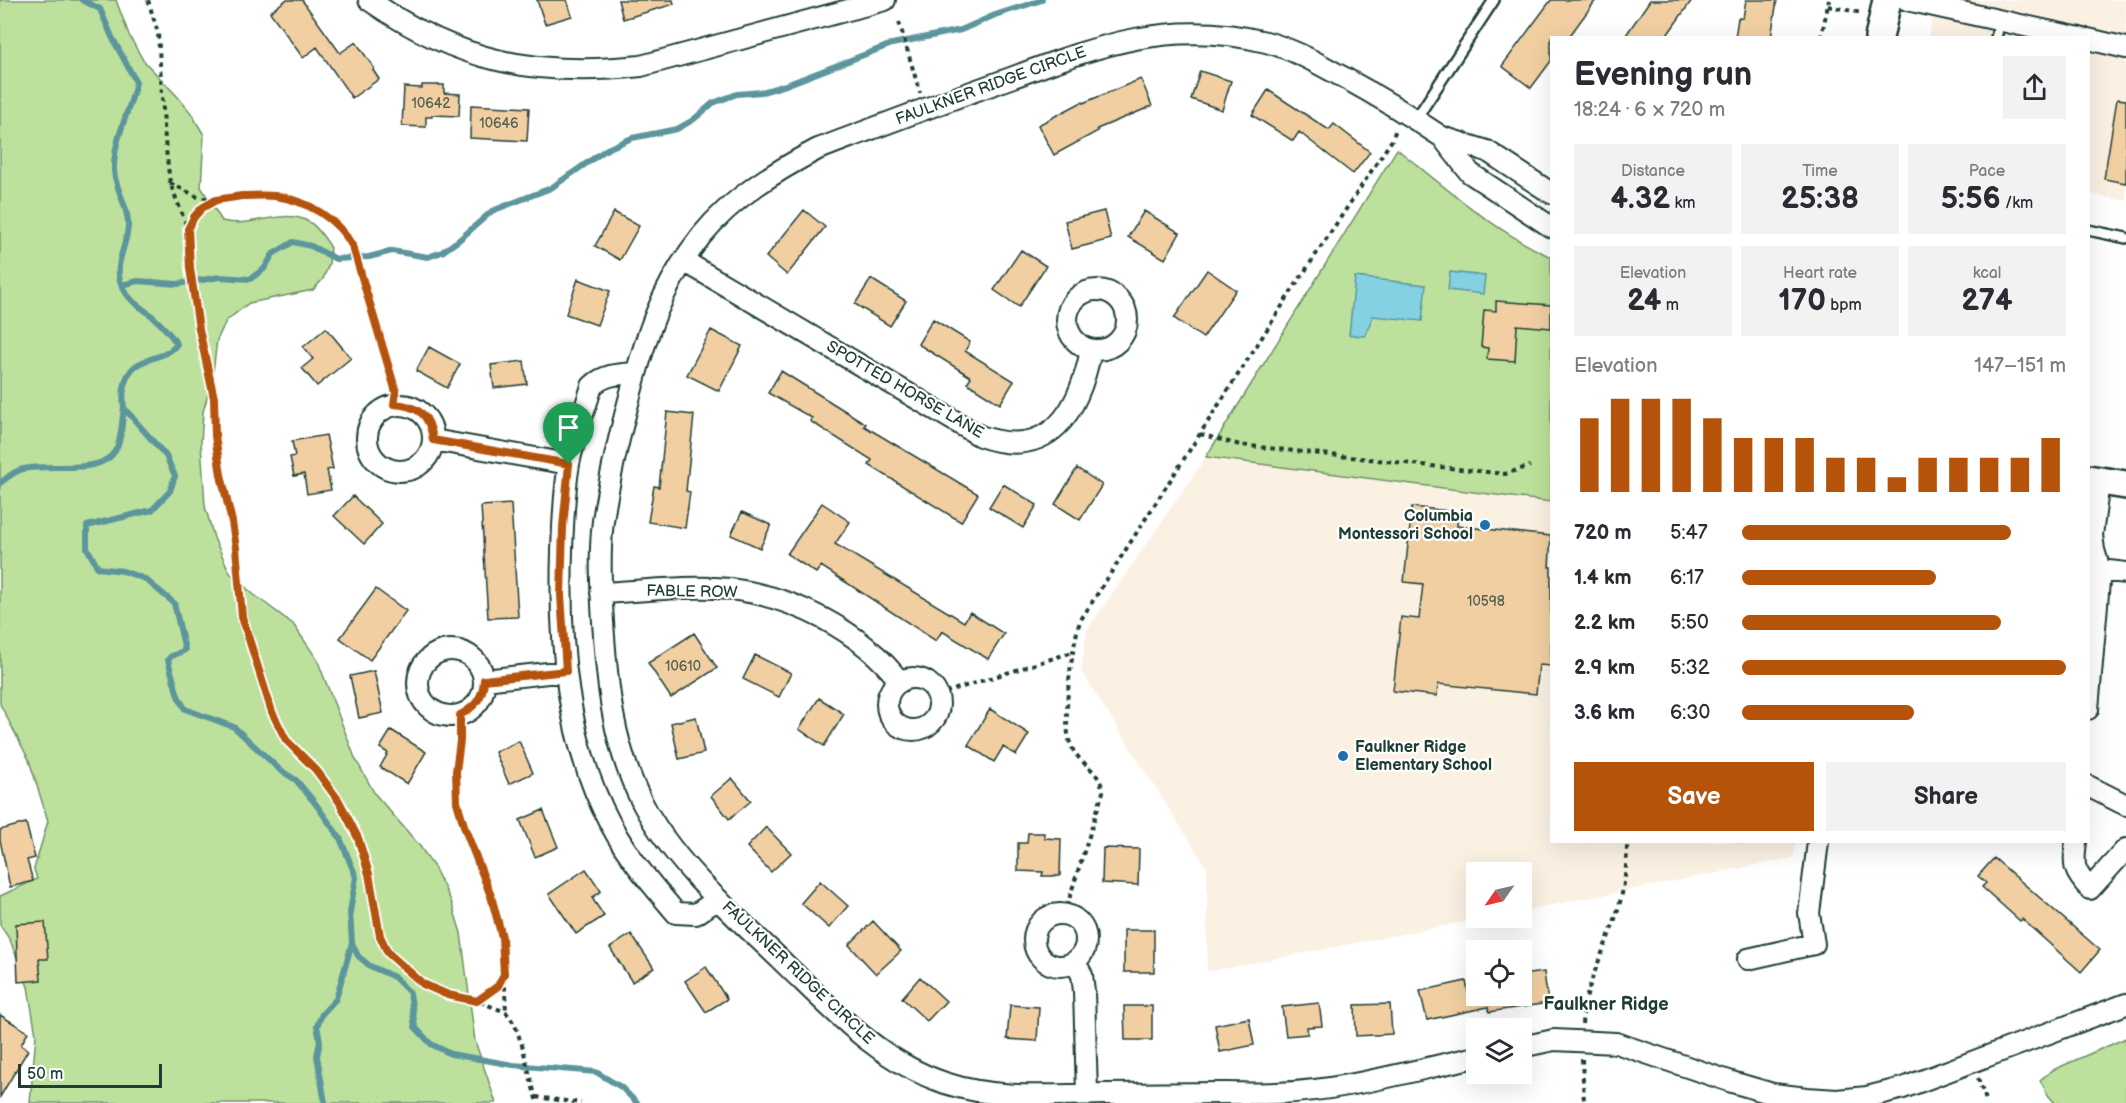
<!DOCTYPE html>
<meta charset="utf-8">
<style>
:root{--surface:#fff;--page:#f2f2f3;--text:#2b2b33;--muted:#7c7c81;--accent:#b45309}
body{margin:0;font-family:"Balsamiq Sans",sans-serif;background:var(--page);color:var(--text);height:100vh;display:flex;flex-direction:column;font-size:22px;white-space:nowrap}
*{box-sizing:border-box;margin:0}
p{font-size:20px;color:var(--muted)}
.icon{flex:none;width:33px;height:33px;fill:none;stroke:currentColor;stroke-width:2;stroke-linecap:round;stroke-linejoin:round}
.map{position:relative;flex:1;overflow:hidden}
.panel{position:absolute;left:1550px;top:36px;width:540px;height:807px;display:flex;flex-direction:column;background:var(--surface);border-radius:0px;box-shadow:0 6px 24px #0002}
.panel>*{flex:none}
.needle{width:39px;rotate:236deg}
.controls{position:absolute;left:1466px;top:862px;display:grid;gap:12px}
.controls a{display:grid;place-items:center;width:66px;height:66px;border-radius:0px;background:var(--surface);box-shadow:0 6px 24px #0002;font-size:30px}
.scale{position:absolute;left:18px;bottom:15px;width:144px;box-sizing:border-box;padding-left:6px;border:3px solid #1f3d34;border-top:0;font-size:16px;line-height:21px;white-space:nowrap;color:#1f3d34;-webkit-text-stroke:4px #fff;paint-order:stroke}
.pin{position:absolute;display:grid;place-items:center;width:51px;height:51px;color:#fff;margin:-62px -26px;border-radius:50% 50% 50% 0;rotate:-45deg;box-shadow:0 0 6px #0007}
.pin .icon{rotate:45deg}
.round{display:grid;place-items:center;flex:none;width:63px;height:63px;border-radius:0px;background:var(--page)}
.headline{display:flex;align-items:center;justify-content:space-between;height:102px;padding:0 24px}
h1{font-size:33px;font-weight:800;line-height:45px}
.stats{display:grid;grid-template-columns:repeat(3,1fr);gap:9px;height:102px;padding:6px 24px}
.stats div{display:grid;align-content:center;border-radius:0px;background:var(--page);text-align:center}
.stats b{font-size:30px;font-weight:800}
.stats small{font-size:16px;font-weight:400}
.stats p{font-size:16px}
.chart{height:168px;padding:12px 24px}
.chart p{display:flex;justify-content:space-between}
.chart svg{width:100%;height:108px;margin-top:6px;stroke:var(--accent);stroke-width:6}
.button{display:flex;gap:12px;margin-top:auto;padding:12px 24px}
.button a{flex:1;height:69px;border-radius:0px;background:var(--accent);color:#fff;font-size:24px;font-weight:800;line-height:69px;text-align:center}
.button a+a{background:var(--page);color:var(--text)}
ul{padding:0 24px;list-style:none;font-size:20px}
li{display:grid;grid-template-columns:96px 72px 1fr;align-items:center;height:45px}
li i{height:15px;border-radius:8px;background:var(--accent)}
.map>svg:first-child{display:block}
.built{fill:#fbf1e3}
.green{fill:#bde19c;stroke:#6e8f68;stroke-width:1.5}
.water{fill:#83d1e2;stroke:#5b969c;stroke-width:1.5}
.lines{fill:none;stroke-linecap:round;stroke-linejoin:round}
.stream{stroke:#5b969c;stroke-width:6}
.building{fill:#f1cfa2;stroke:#1f3d34;stroke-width:1.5}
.lane-casing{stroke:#1f3d34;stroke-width:14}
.street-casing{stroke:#1f3d34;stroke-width:24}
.secondary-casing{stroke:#1f3d34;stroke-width:32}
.path{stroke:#1f3d34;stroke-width:4;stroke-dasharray:4.5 4.5;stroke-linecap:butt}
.lane{stroke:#fff;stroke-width:9}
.street{stroke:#fff;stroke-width:20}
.secondary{stroke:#fff;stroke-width:27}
.route-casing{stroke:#fff;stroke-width:12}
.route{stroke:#b45309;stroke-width:8}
.poi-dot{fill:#1f6fb2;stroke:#fff;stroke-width:2}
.labels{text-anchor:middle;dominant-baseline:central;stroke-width:4.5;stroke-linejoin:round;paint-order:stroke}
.number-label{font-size:14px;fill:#546250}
.street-label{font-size:16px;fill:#1f3d34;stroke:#fff}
.poi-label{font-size:16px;font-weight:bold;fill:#1f3d34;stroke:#fff;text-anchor:end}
.neighbourhood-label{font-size:18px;font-weight:bold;fill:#1f3d34;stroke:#fff}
</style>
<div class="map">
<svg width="2126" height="1103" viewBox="0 0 2126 1103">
<rect width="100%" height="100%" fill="#fff"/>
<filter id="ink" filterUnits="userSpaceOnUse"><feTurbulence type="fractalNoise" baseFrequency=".0167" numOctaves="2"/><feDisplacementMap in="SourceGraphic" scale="12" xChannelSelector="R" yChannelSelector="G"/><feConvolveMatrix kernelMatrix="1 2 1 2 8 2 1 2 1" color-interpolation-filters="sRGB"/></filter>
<g filter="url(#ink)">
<!-- built -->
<path class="built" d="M 1936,0 L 2126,0 L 2126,201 L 2088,193 L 2088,38 L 1928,38 Z
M 1206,457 L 1551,502 L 1551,842 L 1796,842 L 1793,858 L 1521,911 L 1521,873 L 1476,873 L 1476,918 L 1484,918 L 1207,972 L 1207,868 L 1081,671 L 1087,630 Z"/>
<!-- green -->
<path class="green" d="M 0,0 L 116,0 L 129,35 L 143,60 L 177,96 L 191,113 L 204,135 L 201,187 L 222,221 C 250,229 282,207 309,222 C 317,226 325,239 330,246 L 329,264 L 323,279 L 313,290 L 249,303 L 226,321 L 217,340 L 212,380 L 203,412 L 201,443 L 205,506 L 214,538 L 230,573 L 253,594 L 293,624 L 317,659 L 355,758 L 375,794 L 419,845 L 434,867 L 451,901 L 461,933 L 475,1041 L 496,1103 L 30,1103 L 36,1035 L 28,987 L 10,940 L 0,925 L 0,896 L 37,879 L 34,869 L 48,821 L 29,760 L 0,704 Z
M 1397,149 C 1446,188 1494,231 1551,257 L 1551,502 L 1206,457 Z
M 2126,1038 L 2126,1103 L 2055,1103 L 2048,1095 L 2040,1080 L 2053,1070 Z"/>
<!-- water -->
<path class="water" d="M 1450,272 L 1485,276 L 1483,294 L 1448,290 Z
M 1355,277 L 1426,285 L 1422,321 L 1373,316 L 1365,336 L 1349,335 Z"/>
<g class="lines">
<!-- stream -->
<path class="stream" d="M 82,0 L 100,9 L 112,37 L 136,82 C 130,112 113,139 114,171 C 115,188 129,208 128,225 C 128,246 111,266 123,288 C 131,303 140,306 152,316 C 162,325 170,333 177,344 C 163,364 129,352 124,388 C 123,395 123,401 124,408 L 166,456 L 175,476 L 170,491 L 152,510 L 87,526 L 87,548 L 98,568 L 123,571 L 145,579 L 174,603 L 185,650 L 170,657 L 168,660 L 178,696 L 185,709 L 234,727 L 280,770 L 296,780 L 315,803 L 340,838 L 356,877 L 350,912 L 352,943 L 358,956 L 370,966 L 394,977 L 410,993 L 415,1027 L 431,1044 L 451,1054 L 513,1065 L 596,1072 L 621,1087 L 637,1103
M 122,285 L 138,281 L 177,284 L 220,277 L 250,279 L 264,269 L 273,254 L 293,242 L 311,246 L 336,259 L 369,257 L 392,251 L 428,257 L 442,252 L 459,240 L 492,211 L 551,188 L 607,149 L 632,138 L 677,129 L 693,120 L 713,103 L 737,94 L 762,92 L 786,85 L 892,44 L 961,30 L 995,15 L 1042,0
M 0,483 C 6,479 13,472 20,470 C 49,461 106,479 118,445 C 122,433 122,419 124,408
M 325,1103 L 317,1056 L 320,1041 L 317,1026 L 322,1014 L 336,999 L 352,943"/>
</g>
<!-- building -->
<path class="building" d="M 286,0 L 302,0 L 340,53 L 356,42 L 374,68 L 373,70 L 379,79 L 352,98 L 317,47 L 303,58 L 270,12 Z
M 537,0 L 567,0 L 572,16 L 545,24 Z
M 618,0 L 673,0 L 674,4 L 623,19 Z
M 1551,0 L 1596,0 L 1568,38 L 1551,38 L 1551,61 L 1531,88 L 1502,66 Z
M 1650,0 L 1692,0 L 1665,38 L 1624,38 Z
M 1746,0 L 1777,0 L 1771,38 L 1735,38 L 1738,18 L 1743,18 Z
M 1200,71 L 1231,81 L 1222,110 L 1191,99 Z
M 1141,79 L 1152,106 L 1097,129 L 1098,131 L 1054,155 L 1038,125 L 1082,102 L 1083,103 Z
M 422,85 L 444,85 L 444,93 L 460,94 L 459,116 L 432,115 L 432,117 L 426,117 L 426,127 L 402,126 L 404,87 L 422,88 Z
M 1268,90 L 1329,130 L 1334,124 L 1370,152 L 1353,174 L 1299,132 L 1293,141 L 1252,115 Z
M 2117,99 L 2126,100 L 2126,183 L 2104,179 Z
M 471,105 L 529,108 L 527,141 L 470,138 Z
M 804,210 L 825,227 L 787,275 L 766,257 Z
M 1104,211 L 1111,239 L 1072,249 L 1065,221 Z
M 1144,211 L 1180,233 L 1165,259 L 1128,237 Z
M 614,212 L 639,226 L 620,260 L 595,246 Z
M 1021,250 L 1046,266 L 1019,307 L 994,290 Z
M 1207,270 L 1236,290 L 1203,338 L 1174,318 Z
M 578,279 L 610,291 L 597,325 L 566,314 Z
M 871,279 L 906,301 L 890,326 L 855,304 Z
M 1496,301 L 1551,305 L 1551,328 L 1517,325 L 1515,361 L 1487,359 L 1488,348 L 1481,347 L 1484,310 L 1496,311 Z
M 933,319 L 970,342 L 965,351 L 1014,381 L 1000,404 L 967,383 L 971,377 L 918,344 Z
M 326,328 L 351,358 L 317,386 L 302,368 L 313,359 L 303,347 Z
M 711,330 L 742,346 L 719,391 L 687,375 Z
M 429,347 L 460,364 L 447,388 L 416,371 Z
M 524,361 L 527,384 L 494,388 L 491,365 Z
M 781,371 L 866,424 L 864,426 L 978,494 L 961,522 L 869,465 L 872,460 L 810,421 L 812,418 L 768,393 Z
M 667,412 L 694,415 L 686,491 L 690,492 L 685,528 L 648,522 L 654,486 L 659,487 Z
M 326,435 L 333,469 L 327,470 L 331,490 L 307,494 L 304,474 L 294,476 L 290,457 L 295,456 L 292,441 Z
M 1077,468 L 1102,485 L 1080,520 L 1055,504 Z
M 1003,484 L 1037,505 L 1023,528 L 989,507 Z
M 353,496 L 382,524 L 364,544 L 334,516 Z
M 822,503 L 850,522 L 835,544 L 964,622 L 970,612 L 1004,634 L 988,659 L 942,631 L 936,641 L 821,566 L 816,573 L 787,554 Z
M 511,504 L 518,617 L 488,618 L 481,506 Z
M 1412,507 L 1458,512 L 1457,526 L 1551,536 L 1549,567 L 1551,567 L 1551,666 L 1539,665 L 1536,694 L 1438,684 L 1437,696 L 1393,691 L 1401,617 L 1419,619 L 1423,584 L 1404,582 Z
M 742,512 L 771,525 L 760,548 L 731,535 Z
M 376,589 L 406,611 L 370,660 L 340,638 Z
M 694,633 L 717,668 L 671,698 L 648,663 Z
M 755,655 L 791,673 L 779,697 L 743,679 Z
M 374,671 L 383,713 L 359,718 L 350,676 Z
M 819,698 L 844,714 L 824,746 L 799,729 Z
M 990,709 L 1029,734 L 1016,755 L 1003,747 L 994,762 L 968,745 Z
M 696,717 L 704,753 L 679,759 L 671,723 Z
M 391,730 L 426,752 L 407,784 L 380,767 L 388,753 L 380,748 Z
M 519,741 L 533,773 L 509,784 L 495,752 Z
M 732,778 L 751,801 L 729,819 L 711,796 Z
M 543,810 L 558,847 L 535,857 L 520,820 Z
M 26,823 L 35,858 L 27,860 L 33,881 L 10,887 L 0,840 L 0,830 Z
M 766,827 L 791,853 L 771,872 L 747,847 Z
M 1028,833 L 1044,833 L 1044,838 L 1061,839 L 1060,876 L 1042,876 L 1043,872 L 1018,871 L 1018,843 L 1027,843 Z
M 1103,848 L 1139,849 L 1138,885 L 1102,883 Z
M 1994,858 L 2100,950 L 2081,972 L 2022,919 L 2020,921 L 1982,887 L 1986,883 L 1978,876 Z
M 586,869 L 601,891 L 592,898 L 604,916 L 576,934 L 549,894 Z
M 820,881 L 848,906 L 829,928 L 801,903 Z
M 873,921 L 901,951 L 876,974 L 849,945 Z
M 45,922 L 48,959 L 39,959 L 41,980 L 18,982 L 16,924 Z
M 1124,930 L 1154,930 L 1154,972 L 1124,972 Z
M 631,934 L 654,968 L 632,982 L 610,948 Z
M 706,967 L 727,999 L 706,1012 L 685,981 Z
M 1544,972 L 1548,1003 L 1489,1012 L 1488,1007 L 1427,1020 L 1420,991 L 1466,981 L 1469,996 L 1521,996 L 1521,975 Z
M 920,977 L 946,1001 L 927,1021 L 902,998 Z
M 1319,1003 L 1322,1026 L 1307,1027 L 1308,1034 L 1286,1036 L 1282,1007 Z
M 1390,1004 L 1392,1034 L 1356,1036 L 1355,1005 Z
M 1010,1005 L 1039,1007 L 1037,1041 L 1007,1039 Z
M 1124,1006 L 1152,1006 L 1152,1040 L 1125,1040 Z
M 0,1015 L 28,1032 L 21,1045 L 28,1050 L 0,1097 Z
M 1249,1018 L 1254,1045 L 1220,1052 L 1215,1025 Z"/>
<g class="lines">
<!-- lane casing -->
<g class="lane-casing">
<path id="lane" d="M 1996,38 L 2000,20
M 1416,119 L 1494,0
M 2088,230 L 2126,238"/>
</g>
<!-- street casing -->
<g class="street-casing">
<path id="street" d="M 369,0 C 458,62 535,77 641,66 L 885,0
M 1907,0 L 2080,38
M 2088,39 L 2126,48
M 1442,137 C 1409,115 1376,95 1341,76 C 1317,63 1293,49 1266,42 C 1165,17 1090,49 997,83 C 937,104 877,127 818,149 C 776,171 733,197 702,235 C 662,285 646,335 630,396 C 619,437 609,478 603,521 C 599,554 601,589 603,622 C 607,685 613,747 643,804 C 676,867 739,919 789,968 C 836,1013 881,1062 945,1083 C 995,1100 1053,1095 1105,1094 C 1145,1094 1185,1093 1225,1093 C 1241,1093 1259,1094 1276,1093 C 1343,1091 1410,1071 1476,1057
M 1551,193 L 1487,151 L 1442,137 L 1470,173 L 1551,227
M 684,261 L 980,436 C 1051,461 1079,411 1091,350
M1067 320a30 30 0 1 1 60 0a30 30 0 1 1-60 0Z
M 636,373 C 619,374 605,374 592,386 C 584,412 574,438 569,464 C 564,492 563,522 562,551 C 559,643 566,742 611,825 C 628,857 652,885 676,913 L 696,914 L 718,899
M367 438a33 33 0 1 1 66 0a33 33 0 1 1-66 0Z
M 433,440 L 569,464
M 2100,570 L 2126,573
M 601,593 C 643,591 688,585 730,589 C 792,596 862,631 900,682
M418 683a33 33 0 1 1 66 0a33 33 0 1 1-66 0Z
M887 704a26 26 0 1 1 52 0a26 26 0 1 1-52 0Z
M 484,680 L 566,671
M 2088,709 L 2100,570 L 2094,550 L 2092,535 L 2099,482
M 2088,786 L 2126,805
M 2076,842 C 2073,865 2073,871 2090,889 L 2126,849
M1034 940a26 26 0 1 1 52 0a26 26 0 1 1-52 0Z
M 1748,959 L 1814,944 L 1809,913 L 1818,842
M 1075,962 L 1082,975 L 1084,991 L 1087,1094
M 1521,1047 L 1554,1040 L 1616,1043 L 1732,1082 L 1773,1094 L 1807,1098 L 1837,1100 L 1867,1097 L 1903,1088 L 2126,1004"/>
</g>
<!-- secondary casing -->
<g class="secondary-casing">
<path id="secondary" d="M 1879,38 L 1887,0
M 2088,479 L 2126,485"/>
</g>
<!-- path -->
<path class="path" d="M 148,0 L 158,33 L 165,141 L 170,183 L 188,229 L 190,268 L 199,329 L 214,398 L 215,436 L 221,475 L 232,522 L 242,617 L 272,712 L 286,740 L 316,770 L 339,801 L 358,838 L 369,874 L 380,936 L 388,953 L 422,984 L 448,995 L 477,1001 L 506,1012 L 515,1025 L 522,1045 L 537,1103
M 1828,6 L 1862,13
M 899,22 L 920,93
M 1821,38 L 1829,0
M 170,183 L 198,197 L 215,200
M 188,229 C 192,221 195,215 201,210 C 232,183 299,197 330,217 C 341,225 347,236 353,247 L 396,392 L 394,404
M 1200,434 L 1240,445 L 1505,474 L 1530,466
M 937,695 L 1073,652
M 460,715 C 460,744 452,774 457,802 C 462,834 480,863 491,893 C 504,932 504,972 506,1012
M 1064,915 L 1103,792 C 1100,769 1082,767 1072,748 C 1060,726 1072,646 1080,621 L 1291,292 L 1392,140 L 1396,129
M 477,1001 L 498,986 L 504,974
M 1582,1024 C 1585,982 1608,946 1619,906 C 1625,884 1627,863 1627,842
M 1582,1059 L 1584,1103
M 1978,1078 L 1987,1103
M 536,1097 L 581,1103"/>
<!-- lane -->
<use href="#lane" class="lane"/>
<!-- street -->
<use href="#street" class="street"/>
<!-- secondary -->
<use href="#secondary" class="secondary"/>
</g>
</g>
<g class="lines" filter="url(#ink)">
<!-- route casing -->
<g class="route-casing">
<path id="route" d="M 242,196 C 253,196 265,195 275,196 C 307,200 338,219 353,247 L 396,392 L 394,404 C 419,406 430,415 433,440 L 569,464 L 563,527 L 561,595 L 566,671 L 484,680 C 483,698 475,707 460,715 L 460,741 L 456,771 L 457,802 L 465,829 L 491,896 L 502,937 L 504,974 L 498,986 L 477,1001 L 448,995 L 423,984 L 388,953 L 380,936 L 369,874 L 358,838 L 339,801 L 316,770 L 286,740 L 272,712 L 242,617 L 236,548 L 232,522 L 221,475 L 215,436 L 214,398 L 199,329 L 190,268 L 188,229 L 194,217 L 202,208 L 216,200 Z"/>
</g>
<!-- route -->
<use href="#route" class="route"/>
</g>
<!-- markers -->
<g class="poi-dot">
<circle cx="1485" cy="525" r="6"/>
<circle cx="1343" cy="756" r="6"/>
</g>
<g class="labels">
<!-- number labels -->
<g class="number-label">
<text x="431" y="103">10642</text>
<text x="499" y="123">10646</text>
<text x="1486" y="601">10598</text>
<text x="683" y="666">10610</text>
</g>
<!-- street labels -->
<g class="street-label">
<text transform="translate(991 86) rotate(-20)">FAULKNER RIDGE CIRCLE</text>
<text transform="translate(905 390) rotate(30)">SPOTTED HORSE LANE</text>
<text transform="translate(692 592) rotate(1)">FABLE ROW</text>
<text transform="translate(798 973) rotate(43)">FAULKNER RIDGE CIRCLE</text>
</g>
<!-- poi labels -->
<g class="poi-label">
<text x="1473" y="516">Columbia<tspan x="1473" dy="18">Montessori School</tspan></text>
<text x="1355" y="747" text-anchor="start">Faulkner Ridge<tspan x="1355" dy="18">Elementary School</tspan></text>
</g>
<!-- neighbourhood labels -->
<g class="neighbourhood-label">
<text x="1606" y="1004">Faulkner Ridge</text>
</g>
</g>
</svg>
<div class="controls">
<a><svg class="needle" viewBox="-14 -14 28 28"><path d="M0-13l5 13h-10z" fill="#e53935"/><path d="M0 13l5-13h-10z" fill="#7c7c81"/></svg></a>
<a><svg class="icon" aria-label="locate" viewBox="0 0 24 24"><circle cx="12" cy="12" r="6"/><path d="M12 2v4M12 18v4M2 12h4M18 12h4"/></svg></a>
<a><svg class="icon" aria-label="layers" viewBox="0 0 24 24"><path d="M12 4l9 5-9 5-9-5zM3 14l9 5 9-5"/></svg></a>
</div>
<div class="scale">50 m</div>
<div class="pin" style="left:569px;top:464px;background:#1e9e55"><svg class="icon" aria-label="arrive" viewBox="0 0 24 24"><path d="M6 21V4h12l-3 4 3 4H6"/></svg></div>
<section class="panel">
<div class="headline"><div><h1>Evening run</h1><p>18:24 · 6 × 720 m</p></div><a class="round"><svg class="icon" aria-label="share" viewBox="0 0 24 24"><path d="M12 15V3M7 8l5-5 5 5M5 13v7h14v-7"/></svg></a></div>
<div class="stats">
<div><p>Distance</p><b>4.32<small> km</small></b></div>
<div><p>Time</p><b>25:38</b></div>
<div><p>Pace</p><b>5:56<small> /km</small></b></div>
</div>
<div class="stats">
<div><p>Elevation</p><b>24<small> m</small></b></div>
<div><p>Heart rate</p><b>170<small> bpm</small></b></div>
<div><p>kcal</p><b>274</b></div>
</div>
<div class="chart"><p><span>Elevation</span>147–151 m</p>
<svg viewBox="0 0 160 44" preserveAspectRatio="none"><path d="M5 44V14M15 44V6M25 44V6M35 44V6M45 44V14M55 44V22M65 44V22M75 44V22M85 44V30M95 44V30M105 44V38M115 44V30M125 44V30M135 44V30M145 44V30M155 44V22"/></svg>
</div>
<ul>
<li><b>720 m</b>5:47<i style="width:83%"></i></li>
<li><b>1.4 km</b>6:17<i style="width:60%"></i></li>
<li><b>2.2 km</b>5:50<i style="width:80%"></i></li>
<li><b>2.9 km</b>5:32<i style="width:100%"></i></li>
<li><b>3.6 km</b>6:30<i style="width:53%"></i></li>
</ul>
<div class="button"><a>Save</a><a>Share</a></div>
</section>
</div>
